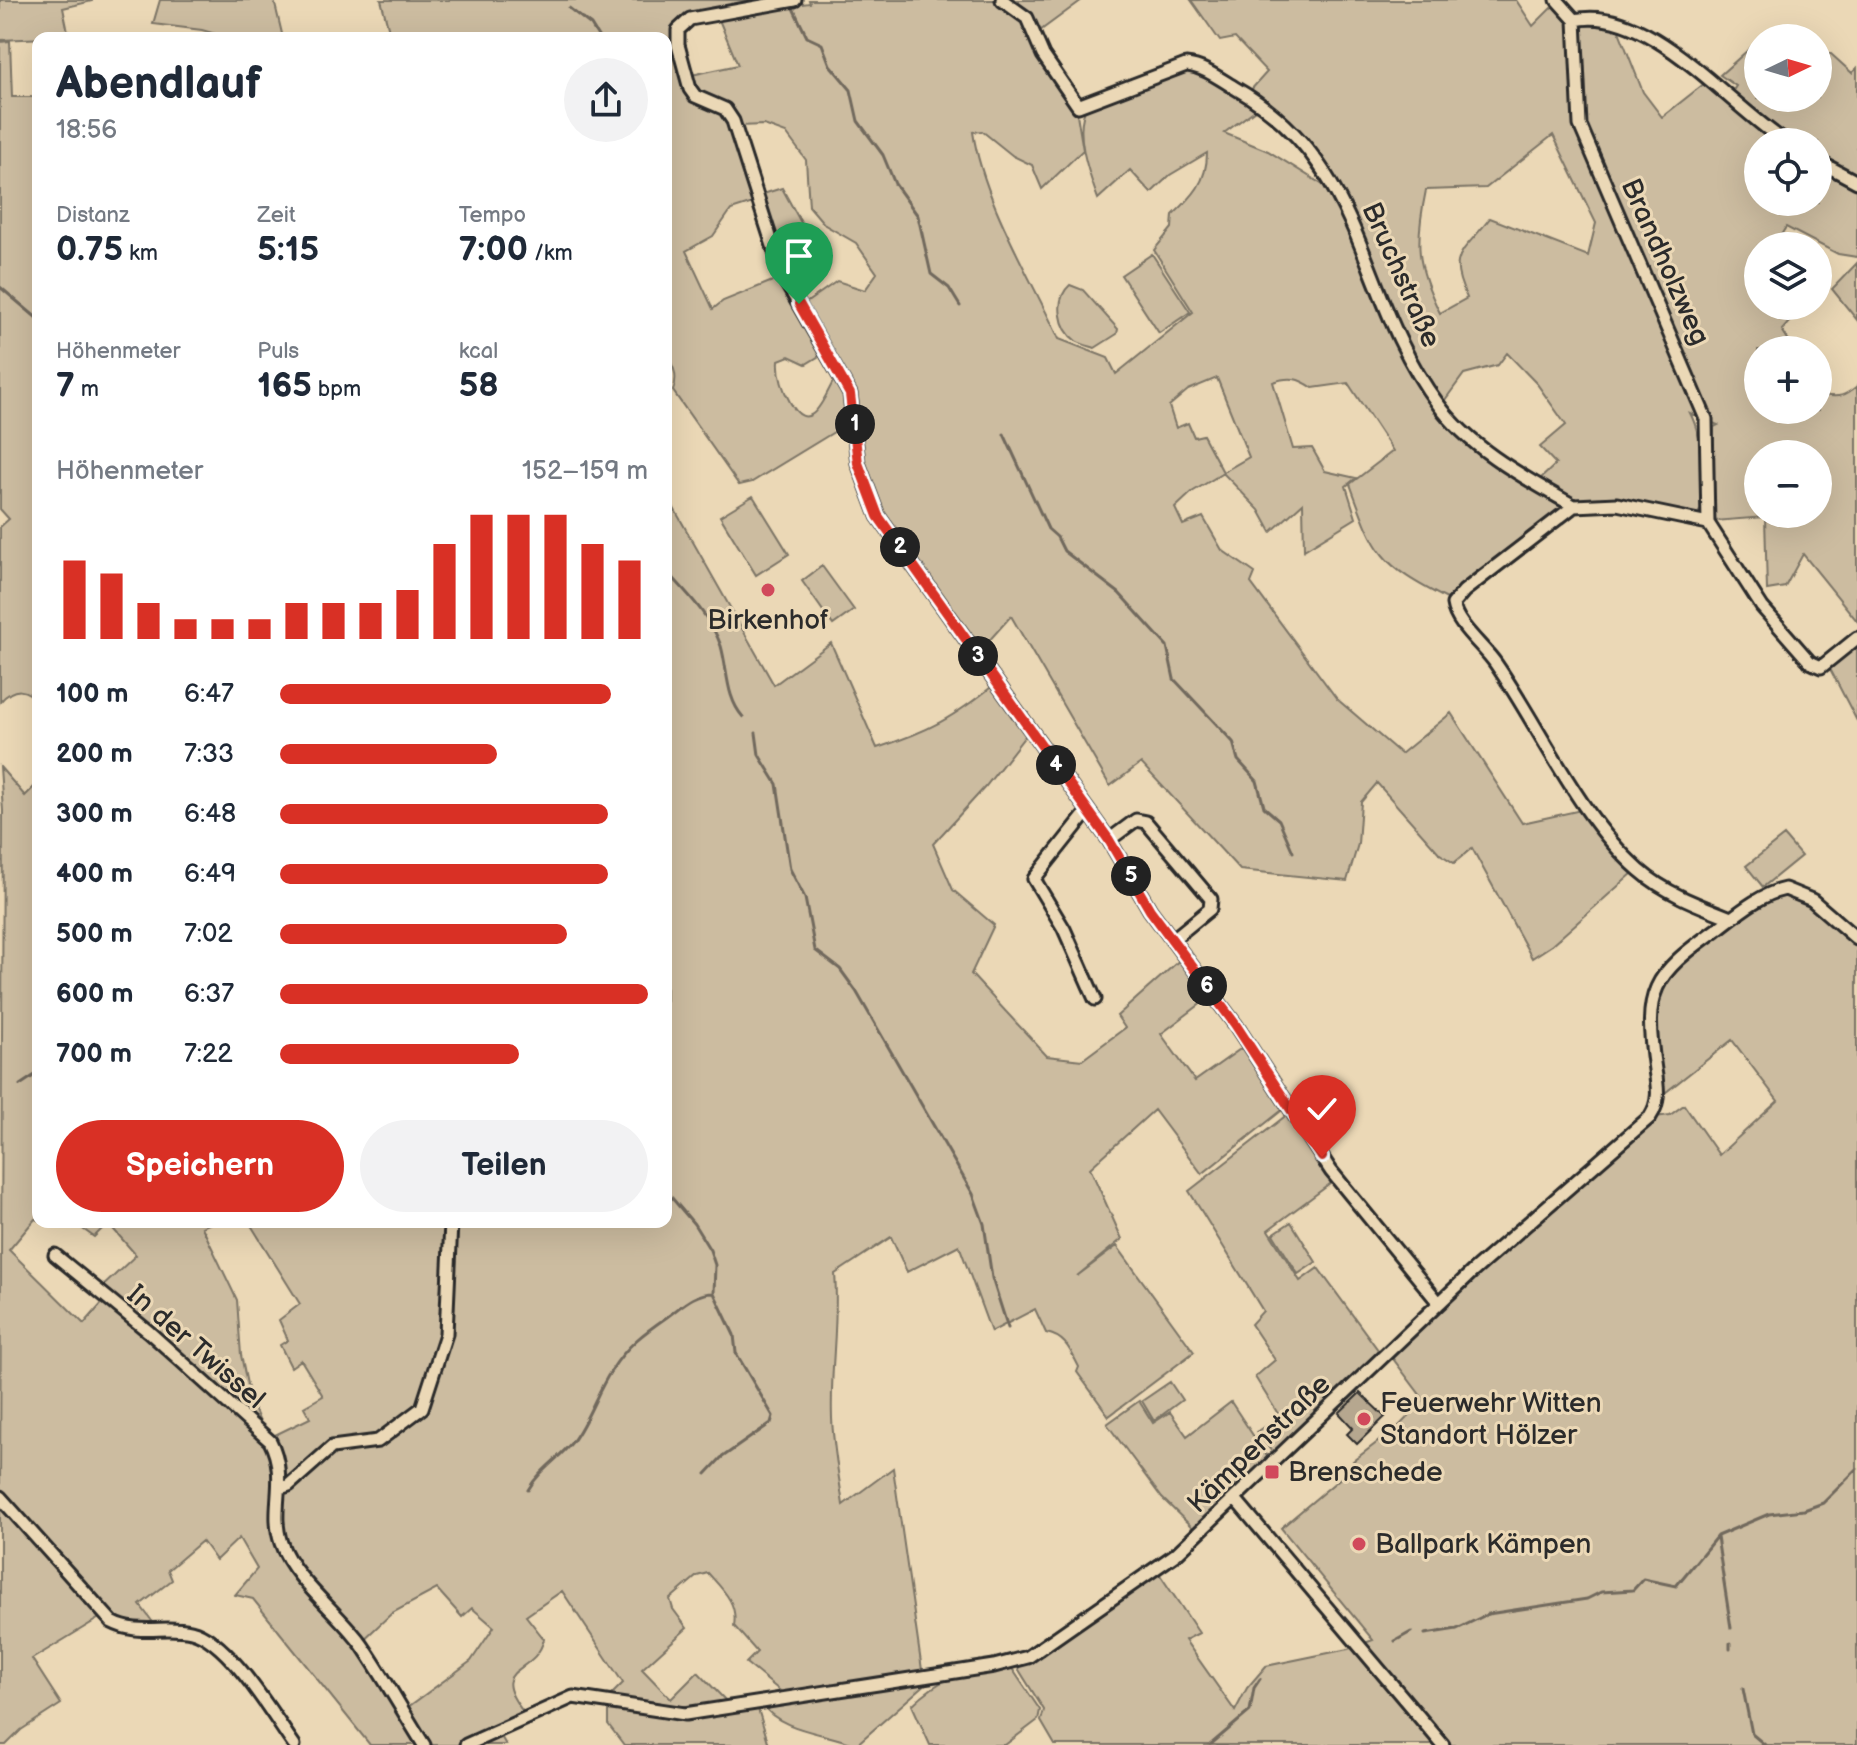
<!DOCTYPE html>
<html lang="de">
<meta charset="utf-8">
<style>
:root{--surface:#fff;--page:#f2f2f3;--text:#1f2937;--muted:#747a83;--accent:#d93025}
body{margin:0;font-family:"Balsamiq Sans",sans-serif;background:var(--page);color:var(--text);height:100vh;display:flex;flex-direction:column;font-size:30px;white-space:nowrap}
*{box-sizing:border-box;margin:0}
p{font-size:26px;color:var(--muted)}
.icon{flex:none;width:44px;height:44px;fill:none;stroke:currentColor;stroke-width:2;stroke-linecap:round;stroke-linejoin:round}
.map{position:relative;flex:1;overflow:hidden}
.details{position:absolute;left:32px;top:32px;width:640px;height:1196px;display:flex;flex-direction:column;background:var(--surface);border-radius:16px;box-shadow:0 8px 32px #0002}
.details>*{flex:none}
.needle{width:52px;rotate:85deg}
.buttons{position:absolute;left:1744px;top:24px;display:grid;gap:16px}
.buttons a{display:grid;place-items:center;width:88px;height:88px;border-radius:50%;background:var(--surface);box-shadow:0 8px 32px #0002;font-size:40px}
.pin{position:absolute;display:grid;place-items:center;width:68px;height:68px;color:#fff;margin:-82px -34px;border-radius:50% 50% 50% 0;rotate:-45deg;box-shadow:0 0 8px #0007}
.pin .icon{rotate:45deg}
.km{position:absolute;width:40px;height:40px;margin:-20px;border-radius:50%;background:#222;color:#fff;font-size:22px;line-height:40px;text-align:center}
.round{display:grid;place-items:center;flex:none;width:84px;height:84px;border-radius:42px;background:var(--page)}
.headline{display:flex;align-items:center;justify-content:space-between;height:136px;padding:0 24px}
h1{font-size:44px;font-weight:600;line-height:60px}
.metrics{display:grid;grid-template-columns:repeat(3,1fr);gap:12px;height:136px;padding:8px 24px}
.metrics div{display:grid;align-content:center}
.metrics b{font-size:34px;font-weight:600}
.metrics small{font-size:22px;font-weight:400}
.metrics p{font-size:22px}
.chart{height:224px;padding:16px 24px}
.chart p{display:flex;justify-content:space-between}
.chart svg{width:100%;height:144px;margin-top:8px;stroke:var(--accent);stroke-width:6}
.primary-button{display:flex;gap:16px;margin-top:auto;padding:16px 24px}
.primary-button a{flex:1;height:92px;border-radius:48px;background:var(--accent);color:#fff;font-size:32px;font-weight:600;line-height:92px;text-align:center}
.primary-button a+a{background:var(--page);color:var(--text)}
ul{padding:0 24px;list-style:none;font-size:26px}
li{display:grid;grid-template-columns:128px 96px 1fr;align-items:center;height:60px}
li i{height:20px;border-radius:10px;background:var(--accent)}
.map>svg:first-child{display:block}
.green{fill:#ccbca0;stroke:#7c7466;stroke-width:2;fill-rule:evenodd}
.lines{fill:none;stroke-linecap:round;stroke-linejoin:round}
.stream{stroke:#71695d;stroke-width:3}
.building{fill:#b6a78f;stroke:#2b2b2b;stroke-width:2}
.minor-casing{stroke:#2b2b2b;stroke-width:17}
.minor{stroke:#ebd8b6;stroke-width:11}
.route-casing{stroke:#fff;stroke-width:16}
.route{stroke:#d93025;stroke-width:10}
.poi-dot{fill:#d1495b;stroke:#ebd8b6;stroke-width:3}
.labels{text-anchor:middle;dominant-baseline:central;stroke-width:6;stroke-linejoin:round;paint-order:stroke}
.street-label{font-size:28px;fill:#2b2b2b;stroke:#ebd8b6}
.poi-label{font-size:28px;fill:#2b2b2b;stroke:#ebd8b6;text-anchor:start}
</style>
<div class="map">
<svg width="1857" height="1745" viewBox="0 0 1857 1745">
<rect width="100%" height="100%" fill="#ebd8b6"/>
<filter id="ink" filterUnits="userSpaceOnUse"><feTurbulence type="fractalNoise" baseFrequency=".0125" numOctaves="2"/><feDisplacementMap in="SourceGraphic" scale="16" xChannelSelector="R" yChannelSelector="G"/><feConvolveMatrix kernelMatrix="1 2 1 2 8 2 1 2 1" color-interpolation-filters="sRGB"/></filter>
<g filter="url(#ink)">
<!-- green -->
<path class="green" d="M 0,0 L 92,0 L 92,1 L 63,8 L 69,37 L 0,40 Z
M 160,0 L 274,0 L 283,38 L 229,38 L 202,30 L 153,24 Z
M 381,0 L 783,0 L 681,22 L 685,84 L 728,118 L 756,202 L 731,210 L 713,236 L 686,251 L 713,309 L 723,301 L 780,278 L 826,352 L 806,364 L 789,356 L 779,360 C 778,374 783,390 790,402 C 813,444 829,382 838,374 L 851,419 L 847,424 L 752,482 L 739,485 L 673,391 C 678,377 675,367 666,356 L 666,38 L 391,38 Z
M 809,0 L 1082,0 L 1029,39 L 1076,108 L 1083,150 L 1042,189 L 1032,165 L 1013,156 L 982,131 L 973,132 C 983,200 1030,276 1059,339 L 1108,358 L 1116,374 L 1193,312 L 1154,250 L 1172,228 L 1173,215 C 1193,196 1207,182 1207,153 L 1170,175 L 1151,193 L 1130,170 L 1098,199 C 1089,174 1072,128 1088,105 L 1192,67 L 1259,107 L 1224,133 L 1268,151 L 1331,190 L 1434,404 L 1527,484 L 1563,506 L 1472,575 L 1447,599 C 1379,564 1376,555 1350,484 L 1393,451 L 1348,383 L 1313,388 C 1299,378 1289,376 1273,382 L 1293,449 L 1312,448 L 1325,471 L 1356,478 L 1346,486 L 1356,518 L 1304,550 L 1303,503 L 1271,532 L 1259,510 L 1223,473 L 1192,492 L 1175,508 L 1183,525 L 1203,517 L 1222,550 L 1255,573 L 1251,583 L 1337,699 L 1401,754 L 1451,713 L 1522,823 L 1581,810 L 1605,845 L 1633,873 L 1552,945 L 1532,958 L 1472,848 L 1454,863 L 1440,854 L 1377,783 L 1361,802 L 1358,844 L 1347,881 L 1240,870 L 1141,763 L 1110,786 L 1011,616 L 979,652 L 881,514 L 861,461 L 848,379 L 803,305 L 837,281 L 865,290 L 877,273 L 856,243 L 825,225 L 809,206 L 806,160 L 786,133 L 764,125 L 738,126 L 696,94 L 687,76 L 738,65 L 717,15 L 810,3 ZM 1217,378 L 1249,457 L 1223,472 L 1203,435 L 1194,437 L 1188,423 L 1176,428 L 1169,406 L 1188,390 Z
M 1191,0 L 1516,0 L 1533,26 L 1556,3 L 1570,24 L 1582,29 L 1586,24 L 1603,22 L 1617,26 L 1643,92 L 1662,117 L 1705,83 L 1779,142 L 1758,142 L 1758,202 L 1818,202 L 1818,166 L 1857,185 L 1857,257 L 1838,254 L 1786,227 L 1774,246 L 1758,246 L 1758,306 L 1803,306 L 1782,330 L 1795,350 L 1758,350 L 1758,410 L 1818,410 L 1818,387 L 1823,395 C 1839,398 1845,396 1857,386 L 1857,621 L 1803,554 L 1785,587 L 1767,590 L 1765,517 L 1714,521 L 1714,427 L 1718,425 L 1690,413 C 1701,434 1712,493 1698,514 L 1692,516 L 1604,498 L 1577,500 L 1537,482 L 1556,464 L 1540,447 L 1566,425 L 1537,384 L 1507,353 L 1498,365 L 1464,374 L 1442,404 L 1381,296 L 1351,211 L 1309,140 L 1249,92 L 1267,72 L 1235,38 L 1220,41 ZM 1553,135 L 1596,223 L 1588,256 L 1490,218 C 1463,254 1446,253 1467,298 L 1440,313 C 1416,265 1415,243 1426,190 L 1486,188 ZM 1758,454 L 1818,454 L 1818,514 L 1758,514 Z
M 10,41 L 12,97 L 38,97 L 38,704 C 27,686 13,687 0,702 L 0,527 L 9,519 L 0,509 L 0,42 Z
M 1758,41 L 1758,98 L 1818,98 L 1818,64 L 1830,53 L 1852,73 L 1857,68 L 1857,179 L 1818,156 L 1818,142 L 1794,142 L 1730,95 L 1736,86 L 1720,75 Z
M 782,188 L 816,250 L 784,272 L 760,195 Z
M 1152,254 L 1190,312 L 1159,333 L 1121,275 Z
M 1857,263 L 1857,320 L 1832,289 Z
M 1070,285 L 1083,290 L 1118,329 L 1117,334 L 1095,348 C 1089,346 1081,344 1076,341 C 1059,329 1054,299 1070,285 Z
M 753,496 L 789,554 L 756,575 L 720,516 Z
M 666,501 L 671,503 L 774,685 L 831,643 L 877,748 C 929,731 953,718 995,684 L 1029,731 L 986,786 L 933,844 L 953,890 L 994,925 L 971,974 L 1047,1056 L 1082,1060 L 1125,1028 L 1117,1016 L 1182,958 L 1211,996 L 1161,1034 L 1195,1081 L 1246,1045 L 1286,1107 L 1202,1174 L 1154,1110 L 1090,1168 L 1122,1239 L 1077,1276 L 1117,1246 L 1194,1352 L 1109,1416 L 1077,1372 L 1079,1367 C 1070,1350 1066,1337 1046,1333 L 1035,1309 L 991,1332 L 959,1245 L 907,1272 L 891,1237 L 835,1274 C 839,1323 830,1369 832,1418 C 833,1446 839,1476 843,1505 L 893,1468 L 922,1670 L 913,1674 L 784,1694 L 746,1663 L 757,1652 L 734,1626 C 738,1603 723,1590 708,1573 L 697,1576 L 670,1599 L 673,1609 L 687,1628 L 642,1669 L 671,1699 L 698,1672 L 728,1703 L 670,1710 L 609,1697 L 623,1683 L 562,1591 L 526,1616 L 544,1639 C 535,1677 485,1663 524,1713 L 499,1733 L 506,1745 L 370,1745 L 253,1599 L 235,1595 L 257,1569 L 239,1538 L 216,1560 L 202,1541 L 168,1570 L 172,1580 L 140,1605 L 152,1621 L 145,1627 L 112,1617 L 0,1492 L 3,811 L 0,767 L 25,796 L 38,783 L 38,1220 L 35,1219 L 9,1250 L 84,1324 L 104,1301 L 271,1437 L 310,1418 L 304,1407 L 323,1396 L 301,1360 L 291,1367 L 280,1345 L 288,1340 L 279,1320 L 300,1304 L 249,1222 L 666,1222 ZM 437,1589 L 462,1617 L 472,1608 L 494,1627 L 471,1661 L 401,1712 L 359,1644 L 392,1613 Z
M 822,566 L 854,610 L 833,625 L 802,581 Z
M 1857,640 L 1857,721 L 1828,665 Z
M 1784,836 L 1801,856 L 1763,887 L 1746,866 Z
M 1785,895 L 1810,902 L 1857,944 L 1857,1745 L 1055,1745 L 1041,1721 L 1044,1710 L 1016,1665 L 1158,1572 L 1199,1633 L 1185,1640 L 1235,1711 L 1247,1688 L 1266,1666 L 1348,1649 L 1373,1640 L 1281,1528 L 1356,1465 L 1353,1461 L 1400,1425 L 1424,1400 L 1391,1356 L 1448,1299 L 1655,1117 L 1670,1115 L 1684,1105 L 1719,1155 L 1778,1101 L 1732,1040 L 1661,1096 L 1653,1015 L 1666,975 L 1729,925 L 1763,902 Z
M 1288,1114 L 1334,1181 L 1268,1230 L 1300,1281 L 1318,1268 L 1381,1354 L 1275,1456 L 1257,1432 L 1280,1417 L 1255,1377 L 1275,1360 L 1251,1324 L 1263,1311 L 1189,1191 Z
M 73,1222 L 213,1222 L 202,1227 L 237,1300 L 241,1355 L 250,1399 L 265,1434 L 98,1291 L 136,1255 L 108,1223 L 94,1237 Z
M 1291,1222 L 1316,1262 L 1298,1274 L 1273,1234 Z
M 1170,1382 L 1182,1400 L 1154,1421 L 1142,1401 Z
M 1139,1401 L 1153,1423 L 1170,1412 L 1187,1436 L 1231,1402 L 1270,1461 L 1197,1532 L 1162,1498 L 1107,1424 Z
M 0,1502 L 101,1617 L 32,1659 L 61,1704 L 21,1730 L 6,1745 L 0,1745 Z
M 1011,1667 L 1040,1710 L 1038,1720 L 1005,1745 L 930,1745 L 912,1705 C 946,1671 967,1674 1011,1667 Z
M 929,1681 L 856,1745 C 828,1733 779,1731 762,1704 Z
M 608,1707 L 681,1718 L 754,1707 L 758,1709 L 769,1745 L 624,1745 L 608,1724 Z"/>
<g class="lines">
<!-- stream -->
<path class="stream" d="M 569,8 L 591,25 L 599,38
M 793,8 L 807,37 L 822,44 L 830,65 L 851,90 L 858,121 L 883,155 L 895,184 L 918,216 L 931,274 L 949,288 L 960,306
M 0,287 L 38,319
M 1004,434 L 1048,529 L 1057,537 L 1064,551 L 1119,593 L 1167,646 L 1174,679 L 1233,742 L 1238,760 L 1257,781 L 1264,807 L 1279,820 L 1293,852
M 666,570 C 687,593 711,617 721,646 C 728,671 726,698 743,717
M 756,733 L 759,755 L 777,784 L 790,869 L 805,898 L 815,950 L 840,969 L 856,991 L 973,1194 L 984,1224 L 992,1278 L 1008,1328
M 20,1085 L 38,1073
M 666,1191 L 694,1224 L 710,1250 L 715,1265 L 714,1293 L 734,1335 L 736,1353 L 773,1416 L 771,1423 L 721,1458 L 706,1474
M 528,1490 C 540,1469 559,1459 573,1441 C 589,1419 597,1392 611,1371 C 627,1345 644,1333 667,1317 C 682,1306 694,1293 714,1293
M 1717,1537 L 1731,1628
M 1425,1634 L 1457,1629 L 1488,1614 L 1587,1599 L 1601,1592 L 1633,1590 L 1643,1579 L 1676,1586 L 1717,1536 L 1769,1514 L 1804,1510 L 1823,1503 L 1857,1469
M 1395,1641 L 1411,1632
M 1730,1649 L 1730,1643
M 1743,1689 L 1752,1734 L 1765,1745
M 1210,1745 L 1250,1711 L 1254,1688 L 1260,1679"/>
</g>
<!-- building -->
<path class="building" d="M 1360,1393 L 1385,1417 L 1357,1444 L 1347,1434 L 1353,1428 L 1339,1413 Z"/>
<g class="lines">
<!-- minor casing -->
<g class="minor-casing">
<path id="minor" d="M 795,0 L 690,19 L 678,30 L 678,45 L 690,89 L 695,96 L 725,109 L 733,121 L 783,277 L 850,394 L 858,463 L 878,516 L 1109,840 L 1150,910 L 1235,1024 L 1331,1171 L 1439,1303
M 1002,0 L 1027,18 L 1043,55 L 1078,106 L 1186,65 C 1203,66 1220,79 1235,88 C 1368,164 1356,294 1438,404 C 1470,449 1527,479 1574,506
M 1557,0 L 1575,20
M 1575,20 L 1580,125 L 1706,419 L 1708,523 L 1762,607 L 1810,662 L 1821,667 L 1857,638
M 1575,20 C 1649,4 1729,106 1786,142
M 1818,161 L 1857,182
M 1708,523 L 1617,504 L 1574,506 L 1464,591 L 1453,604 C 1456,625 1484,646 1496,664 C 1541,729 1579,817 1639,870 C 1665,893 1700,906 1731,918
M 1088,811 L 1034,879 L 1064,929 L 1095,999
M 1109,840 L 1136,820 L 1146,822 L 1211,899 L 1210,909 L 1172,940
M 55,1255 L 149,1332 L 270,1441 C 289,1478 269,1508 281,1543 C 293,1579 340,1614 362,1645 C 384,1677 403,1712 424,1745
M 280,1488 L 289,1485 L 332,1447 L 378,1441 L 422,1408 L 446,1334 L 451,1222
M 0,1497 L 112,1622 C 138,1636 164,1625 191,1631 C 229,1640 272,1714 294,1745
M 1236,1500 L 1443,1745
M 466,1745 L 573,1697 L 685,1714 L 994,1666 L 1028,1657 L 1176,1554 L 1472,1272 L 1650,1117 C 1660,1102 1658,1088 1655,1070 C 1643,990 1652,976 1716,930 C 1736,915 1760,894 1785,889 L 1812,900 L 1857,939"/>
</g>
<!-- minor -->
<use href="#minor" class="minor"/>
</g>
</g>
<g class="lines" filter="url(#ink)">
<!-- route casing -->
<g class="route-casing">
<path id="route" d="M 799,304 L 850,394 L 858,463 L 878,516 L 1109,840 L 1150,910 L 1235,1024 L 1322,1157"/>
</g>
<!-- route -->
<use href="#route" class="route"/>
</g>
<!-- markers -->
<g class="poi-dot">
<circle cx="768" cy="590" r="8"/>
<circle cx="1364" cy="1419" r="8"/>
<rect x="1264" y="1464" width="16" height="16" rx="4"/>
<circle cx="1359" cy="1544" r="8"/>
</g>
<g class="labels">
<!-- street labels -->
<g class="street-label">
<text transform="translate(1665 262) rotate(66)">Brandholzweg</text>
<text transform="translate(1401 275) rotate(66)">Bruchstraße</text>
<text transform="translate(196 1347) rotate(41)">In der Twissel</text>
<text transform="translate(1259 1444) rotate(-44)">Kämpenstraße</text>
</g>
<!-- poi labels -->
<g class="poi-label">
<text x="768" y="620" text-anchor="middle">Birkenhof</text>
<text x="1380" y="1403">Feuerwehr Witten<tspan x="1380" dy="32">Standort Hölzer</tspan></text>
<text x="1288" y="1472">Brenschede</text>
<text x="1375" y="1544">Ballpark Kämpen</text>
</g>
</g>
</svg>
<div class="buttons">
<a><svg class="needle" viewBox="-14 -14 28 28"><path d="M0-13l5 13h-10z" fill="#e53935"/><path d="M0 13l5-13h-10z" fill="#747a83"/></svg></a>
<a><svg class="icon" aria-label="locate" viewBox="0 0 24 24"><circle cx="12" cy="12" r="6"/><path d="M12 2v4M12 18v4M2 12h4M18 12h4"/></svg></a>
<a><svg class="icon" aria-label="layers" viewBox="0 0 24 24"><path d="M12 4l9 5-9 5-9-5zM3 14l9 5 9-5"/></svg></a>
<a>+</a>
<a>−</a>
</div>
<div class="pin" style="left:799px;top:304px;background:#1e9e55"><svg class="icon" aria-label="arrive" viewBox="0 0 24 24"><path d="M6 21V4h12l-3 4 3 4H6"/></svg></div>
<div class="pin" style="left:1322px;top:1157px;background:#d93025"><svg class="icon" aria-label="check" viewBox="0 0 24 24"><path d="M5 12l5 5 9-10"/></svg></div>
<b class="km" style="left:855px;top:424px">1</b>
<b class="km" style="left:900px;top:547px">2</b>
<b class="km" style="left:978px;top:656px">3</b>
<b class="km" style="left:1056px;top:765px">4</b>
<b class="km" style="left:1131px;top:876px">5</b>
<b class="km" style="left:1207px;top:986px">6</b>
<section class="details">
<div class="headline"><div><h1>Abendlauf</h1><p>18:56</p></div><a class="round"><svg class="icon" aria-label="share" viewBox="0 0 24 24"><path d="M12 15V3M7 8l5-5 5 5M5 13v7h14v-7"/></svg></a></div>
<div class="metrics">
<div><p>Distanz</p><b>0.75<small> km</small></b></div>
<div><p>Zeit</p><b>5:15</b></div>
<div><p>Tempo</p><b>7:00<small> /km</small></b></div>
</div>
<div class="metrics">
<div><p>Höhenmeter</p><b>7<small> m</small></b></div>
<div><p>Puls</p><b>165<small> bpm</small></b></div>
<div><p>kcal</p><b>58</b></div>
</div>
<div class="chart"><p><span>Höhenmeter</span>152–159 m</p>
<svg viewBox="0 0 160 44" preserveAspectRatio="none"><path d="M5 44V20M15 44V24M25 44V33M35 44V38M45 44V38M55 44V38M65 44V33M75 44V33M85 44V33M95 44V29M105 44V15M115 44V6M125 44V6M135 44V6M145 44V15M155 44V20"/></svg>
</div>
<ul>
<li><b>100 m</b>6:47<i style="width:90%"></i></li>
<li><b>200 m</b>7:33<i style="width:59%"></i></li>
<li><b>300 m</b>6:48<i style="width:89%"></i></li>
<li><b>400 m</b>6:49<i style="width:89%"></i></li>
<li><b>500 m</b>7:02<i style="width:78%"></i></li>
<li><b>600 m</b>6:37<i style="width:100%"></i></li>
<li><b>700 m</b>7:22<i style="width:65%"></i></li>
</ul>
<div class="primary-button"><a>Speichern</a><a>Teilen</a></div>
</section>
</div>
